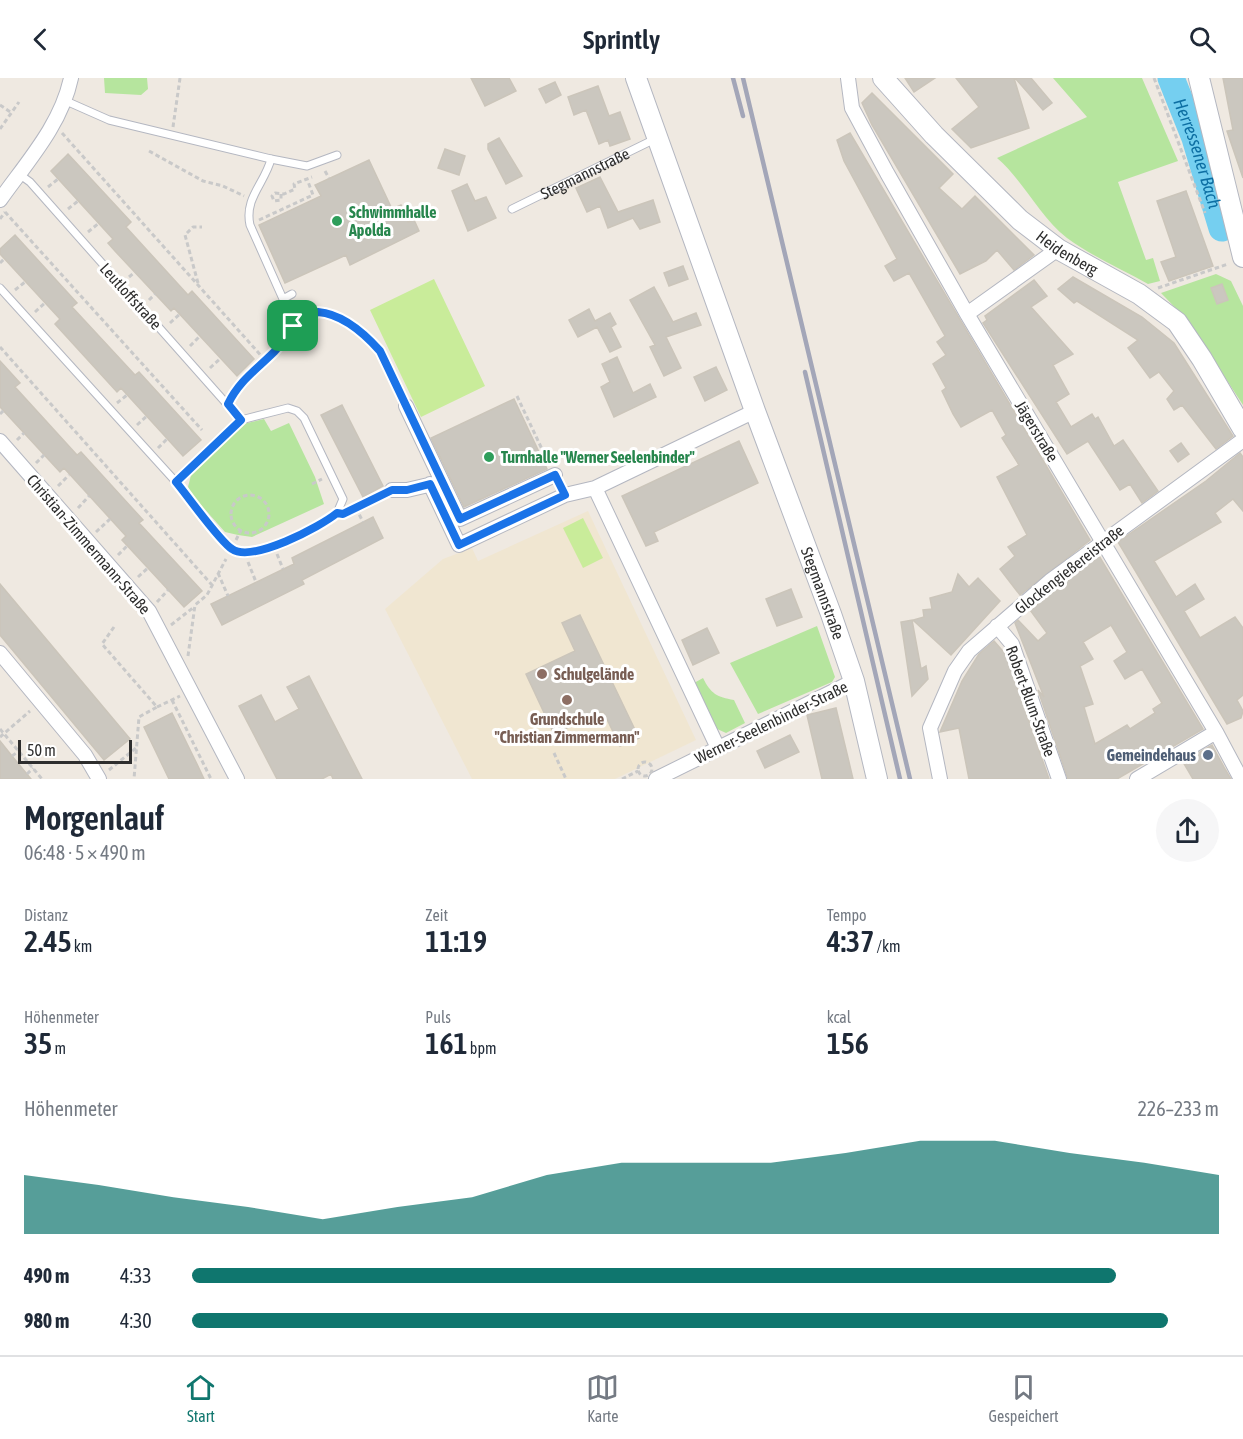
<!DOCTYPE html>
<html lang="de">
<meta charset="utf-8">
<style>
:root{--surface:#fff;--page:#f6f6f7;--text:#1f2937;--muted:#747a83;--line:#e0e1e3;--accent:#0f766e}
body{margin:0;font-family:"Asap Condensed",sans-serif;background:var(--page);color:var(--text);height:100vh;display:flex;flex-direction:column;font-size:22px;white-space:nowrap}
*{box-sizing:border-box;margin:0}
p{font-size:20px;color:var(--muted)}
.icon{flex:none;width:33px;height:33px;fill:none;stroke:currentColor;stroke-width:2;stroke-linecap:round;stroke-linejoin:round}
.map{position:relative;height:701px;overflow:hidden}
.side{display:flex;flex-direction:column;background:var(--surface);flex:1}
.side>*{flex:none}
.scale{position:absolute;left:18px;bottom:15px;width:114px;box-sizing:border-box;padding-left:6px;border:3px solid #2e2e2e;border-top:0;font-size:16px;line-height:21px;white-space:nowrap;color:#2e2e2e;-webkit-text-stroke:4px #fff;paint-order:stroke}
.pin{position:absolute;display:grid;place-items:center;width:51px;height:51px;color:#fff;margin:-26px;border-radius:12px;box-shadow:0 3px 9px #0006}
.round{display:grid;place-items:center;flex:none;width:63px;height:63px;border-radius:32px;background:var(--page)}
.headline{display:flex;align-items:center;justify-content:space-between;height:102px;padding:0 24px}
h1{font-size:33px;font-weight:600;line-height:45px}
.figures{display:grid;grid-template-columns:repeat(3,1fr);gap:9px;height:102px;padding:6px 24px}
.figures div{display:grid;align-content:center}
.figures b{font-size:30px;font-weight:600}
.figures small{font-size:16px;font-weight:400}
.figures p{font-size:16px}
.chart{height:168px;padding:12px 24px}
.chart p{display:flex;justify-content:space-between}
.chart svg{width:100%;height:108px;margin-top:6px;fill:var(--accent);opacity:.7}
ul{padding:0 24px;list-style:none;font-size:20px}
li{display:grid;grid-template-columns:96px 72px 1fr;align-items:center;height:45px}
li i{height:15px;border-radius:8px;background:var(--accent)}
header{display:flex;justify-content:space-between;align-items:center;height:78px;padding:0 24px;background:var(--surface);font-size:27px;font-weight:600}
.tab-bar{display:flex;justify-content:space-around;align-items:center;height:84px;border-top:2px solid var(--line);background:var(--surface);font-size:16px;color:var(--muted)}
.tab-bar a{display:grid;justify-items:center;gap:3px}
.tab-bar .on{color:var(--accent)}
.map>svg:first-child{display:block}
.education{fill:#f0e6d1}
.green{fill:#b6e59e}
.pitch{fill:#c9ec9a}
.lines{fill:none;stroke-linecap:round;stroke-linejoin:round}
.river{stroke:#75cff0;stroke-width:27}
.building{fill:#cbc7bf;stroke:#cbc5ba;stroke-width:1.5;fill-rule:evenodd}
.lane-casing{stroke:#b4b7c1;stroke-width:9}
.street-casing{stroke:#b4b7c1;stroke-width:16}
.secondary-casing{stroke:#b4b7c1;stroke-width:22}
.path{stroke:#c9c9c9;stroke-width:3;stroke-dasharray:4.5 3;stroke-linecap:butt}
.lane{stroke:#fff;stroke-width:7}
.street{stroke:#fff;stroke-width:14}
.secondary{stroke:#fff;stroke-width:20}
.rail{stroke:#a3a6b8;stroke-width:4.5}
.route-casing{stroke:#fff;stroke-width:12}
.route{stroke:#1a73e8;stroke-width:8}
.leisure-dot{fill:#2e9e5b;stroke:#fff;stroke-width:2}
.education-dot{fill:#8d6e63;stroke:#fff;stroke-width:2}
.service-dot{fill:#5c6f8a;stroke:#fff;stroke-width:2}
.labels{text-anchor:middle;dominant-baseline:central;stroke-width:6;stroke-linejoin:round;paint-order:stroke}
.street-label{font-size:16px;fill:#2e2e2e;stroke:#fff}
.leisure-label{font-size:16px;font-weight:bold;fill:#27864d;stroke:#fff;text-anchor:start}
.education-label{font-size:16px;font-weight:bold;fill:#785e54;stroke:#fff;text-anchor:start}
.service-label{font-size:16px;font-weight:bold;fill:#4e5e75;stroke:#fff;text-anchor:end}
.water-label{font-size:18px;font-style:italic;fill:#0d6fa3;stroke:#fff}
</style>
<header><svg class="icon" aria-label="back" viewBox="0 0 24 24"><path d="M15 5l-7 7 7 7"/></svg>Sprintly<svg class="icon" aria-label="search" viewBox="0 0 24 24"><circle cx="10" cy="10" r="6"/><path d="M15 15l6 6"/></svg></header>
<div class="map">
<svg width="1243" height="701" viewBox="0 0 1243 701">
<rect width="100%" height="100%" fill="#efe9e1"/>
<!-- education -->
<path class="education" d="M 588,433 L 696,662 L 615,701 L 472,701 L 385,531 L 443,481 L 472,470 L 478,483 Z"/>
<!-- green -->
<path class="green" d="M 104,0 L 147,0 L 148,11 L 141,17 L 105,15 Z
M 1053,0 L 1142,0 L 1178,83 L 1118,104 L 1146,182 L 1153,180 L 1160,203 L 1148,206 C 1122,191 1091,178 1067,160 C 1039,138 1023,102 997,80 L 1087,39 Z
M 1216,196 L 1231,203 L 1243,228 L 1243,327 L 1188,243 L 1161,215 Z
M 264,341 L 271,353 L 289,345 L 315,399 L 324,426 L 252,459 L 238,457 L 225,454 L 192,417 L 188,409 L 191,397 L 243,346 Z
M 817,548 L 835,599 L 832,604 L 758,636 L 730,585 Z
M 703,600 C 711,616 717,619 734,622 L 745,645 L 726,655 L 715,650 L 694,605 Z"/>
<!-- pitch -->
<path class="pitch" d="M 434,201 L 485,308 L 421,339 L 370,232 Z
M 583,440 L 603,480 L 583,490 L 563,450 Z"/>
<g class="lines">
<!-- river -->
<path class="river" id="s1" d="M 1171,0 L 1195,60 L 1222,150"/>
</g>
<!-- building -->
<path class="building" d="M 471,0 L 509,0 L 516,13 L 485,28 Z
M 905,0 L 935,0 L 914,14 Z
M 956,0 L 1014,0 L 1029,50 L 971,70 L 952,51 L 979,29 Z
M 1015,0 L 1031,0 L 1052,25 L 1043,32 Z
M 1223,0 L 1243,0 L 1243,100 L 1227,53 L 1233,52 Z
M 555,4 L 561,17 L 546,25 L 539,11 Z
M 598,8 L 609,38 L 620,34 L 630,61 L 610,68 L 608,62 L 599,66 L 586,32 L 574,37 L 568,19 Z
M 872,15 L 953,96 L 939,110 L 962,131 L 975,118 L 1034,177 L 1014,192 L 997,172 L 986,183 L 960,196 L 872,47 L 862,25 Z
M 850,55 L 1090,462 L 1020,517 L 1000,491 L 1015,478 L 1008,469 L 1027,457 L 997,399 L 1019,387 L 1002,360 L 1006,357 L 992,332 L 961,349 L 953,336 L 942,313 L 946,310 L 933,286 L 946,277 L 937,264 L 945,258 L 909,195 L 894,203 L 885,188 L 897,181 L 844,83 L 837,62 Z
M 499,60 L 522,98 L 506,106 L 488,71 L 488,66 Z
M 445,71 L 465,78 L 459,97 L 438,90 Z
M 68,76 L 131,144 L 126,149 L 188,217 L 192,213 L 254,281 L 237,298 L 174,230 L 171,233 L 115,173 L 108,165 L 113,161 L 51,93 Z
M 369,82 L 392,131 L 401,127 L 408,144 L 414,142 L 419,153 L 350,187 L 346,177 L 285,205 L 259,147 L 321,118 L 315,107 Z
M 600,99 L 618,134 L 653,122 L 660,144 L 640,151 L 633,140 L 608,150 L 600,128 L 587,134 L 576,110 Z
M 467,106 L 475,123 L 486,119 L 496,140 L 468,153 L 452,113 Z
M 1186,113 L 1213,188 L 1169,203 L 1161,184 L 1176,179 L 1157,123 Z
M 15,157 L 77,225 L 72,229 L 135,297 L 139,294 L 201,362 L 183,378 L 121,310 L 117,314 L 55,246 L 60,241 L 0,176 L 0,171 Z
M 683,188 L 688,201 L 669,208 L 664,195 Z
M 1073,199 L 1142,239 L 1174,265 L 1233,358 L 1216,371 L 1182,327 L 1174,332 L 1167,321 L 1174,313 L 1159,294 L 1150,300 L 1128,270 L 1138,262 L 1077,223 L 1074,225 L 1058,211 Z
M 1034,202 L 1047,218 L 1031,229 L 1073,276 L 1053,287 L 1069,316 L 1056,324 L 1071,349 L 1092,336 L 1095,341 L 1098,339 L 1114,368 L 1123,362 L 1158,413 L 1142,425 L 1130,406 L 1120,412 L 1088,363 L 1067,376 L 983,245 L 987,242 L 985,238 Z
M 1222,206 L 1228,222 L 1217,226 L 1211,210 Z
M 654,209 L 673,244 L 696,235 L 701,247 L 666,259 L 681,290 L 664,298 L 650,269 L 655,267 L 630,222 Z
M 589,231 L 595,243 L 610,235 L 616,246 L 611,249 L 621,269 L 610,274 L 597,249 L 578,259 L 569,242 Z
M 617,279 L 633,315 L 650,306 L 656,319 L 614,339 L 601,309 L 610,304 L 602,286 Z
M 0,283 L 20,305 L 15,309 L 77,377 L 81,374 L 143,442 L 139,445 L 202,513 L 184,529 L 122,462 L 126,458 L 64,390 L 60,394 L 0,329 Z
M 716,289 L 727,312 L 705,323 L 694,299 Z
M 514,321 L 547,391 L 464,429 L 431,360 Z
M 342,327 L 383,408 L 363,419 L 321,337 Z
M 739,363 L 758,405 L 654,454 L 658,463 L 646,468 L 622,418 Z
M 1181,365 L 1189,376 L 1178,384 L 1170,373 Z
M 1240,375 L 1243,379 L 1243,433 L 1233,421 L 1215,435 L 1221,444 L 1154,483 L 1176,519 L 1195,506 L 1204,521 L 1184,533 L 1200,560 L 1235,539 L 1243,550 L 1243,617 L 1237,622 L 1243,633 L 1241,640 L 1227,646 L 1118,464 L 1206,403 Z
M 373,439 L 383,460 L 302,502 L 304,506 L 222,547 L 211,526 L 294,486 L 292,480 Z
M 1099,478 L 1203,651 L 1117,701 L 1068,701 L 1038,612 L 1044,619 L 1015,545 L 1018,542 L 1038,563 L 1047,555 L 1030,532 ZM 1111,547 L 1127,574 L 1114,583 L 1125,601 L 1142,591 L 1162,625 L 1153,631 L 1155,635 L 1130,651 L 1127,647 L 1095,666 L 1084,629 L 1093,626 L 1080,588 L 1093,581 L 1083,564 Z
M 958,496 L 969,509 L 978,500 L 1000,523 L 951,577 L 913,542 L 924,539 L 923,532 L 932,531 L 930,520 L 952,514 Z
M 0,506 L 130,661 L 104,682 L 0,557 Z
M 791,511 L 802,539 L 777,548 L 766,521 Z
M 580,537 L 639,660 L 620,668 L 603,633 L 554,656 L 526,596 L 575,573 L 562,545 Z
M 912,542 L 921,591 L 926,588 L 928,601 L 912,618 L 901,544 Z
M 707,550 L 719,575 L 693,587 L 682,562 Z
M 994,563 L 1006,577 L 1049,701 L 969,701 L 959,650 L 940,654 L 962,603 L 979,576 Z
M 309,598 L 362,701 L 333,701 L 331,696 L 322,701 L 277,701 L 239,628 L 261,617 L 275,644 L 299,631 L 287,609 Z
M 836,630 L 849,684 L 853,701 L 822,701 L 807,637 Z
M 172,635 L 196,684 L 204,701 L 169,701 L 144,649 Z
M 790,657 L 799,674 L 765,690 L 757,673 Z
M 0,663 L 12,678 L 31,701 L 0,701 Z
M 1212,667 L 1225,691 L 1231,701 L 1193,701 L 1183,684 Z"/>
<g class="lines">
<!-- lane casing -->
<g class="lane-casing">
<g id="lane">
<path d="M 66,23 L 109,42 L 271,81 L 307,88 L 337,77"/>
<path d="M 271,81 C 265,105 244,120 250,147 L 283,221 L 292,216"/>
<path d="M 19,96 L 30,104 L 241,342"/>
<path id="s2" d="M 512,131 L 655,61"/>
<path d="M 0,210 L 176,404 L 232,472 L 248,475 L 264,472 L 328,443 L 337,435 L 343,421 L 304,340 L 297,333 L 288,330 L 241,342 L 176,404"/>
</g>
</g>
<!-- street casing -->
<g class="street-casing">
<path id="street" d="M 848,0 L 852,30 L 887,95 L 967,236 L 1216,654 L 1241,701
M 0,122 C 27,84 61,47 71,0
M 967,236 L 1058,171
M 406,328 L 460,441 L 555,397
M 0,363 L 149,533 L 237,701
M 430,406 L 459,467 L 565,417 L 595,410 L 755,333
M 595,410 L 718,670
M 392,412 L 407,412 L 437,405
M 997,548 L 1012,566 L 1059,701
M 0,575 L 85,677 L 99,701
M 656,701 L 854,603
M 940,701 L 930,650 L 955,593 L 969,573 L 1050,503 L 1243,362
M 1137,701 L 1216,654"/>
</g>
<!-- secondary casing -->
<g class="secondary-casing">
<g id="secondary">
<path id="s3" d="M 636,0 L 755,333 L 831,536 L 854,603 L 877,701"/>
<path id="s4" d="M 883,0 L 934,57 L 1020,142 L 1058,171 L 1139,216 L 1177,244 L 1202,281 L 1243,351"/>
<path d="M 1199,0 L 1243,179"/>
</g>
</g>
<!-- path -->
<path class="path" d="M 1154,0 L 1205,135
M 0,27 L 12,35
M 173,49 L 180,0
M 0,51 L 19,24
M 62,55 L 265,282
M 149,73 L 203,103 L 223,108 L 244,118
M 325,93 L 329,100
M 48,109 L 58,101
M 281,116 L 281,122 L 274,123 L 272,118 L 275,115 L 284,116 L 295,111 L 294,106 L 312,99
M 68,131 L 78,123
M 5,134 L 202,352
M 0,141 L 5,134
M 259,142 L 313,117 L 307,101
M 88,154 L 99,145
M 0,185 L 4,181
M 129,199 L 135,194
M 198,205 L 185,157 L 193,149 L 202,149
M 1158,210 L 1228,186
M 15,212 L 25,204
M 149,222 L 155,216
M 284,231 L 282,235 L 293,248
M 35,234 L 45,225
M 170,245 L 180,236
M 190,268 L 200,258
M 0,269 L 212,507
M 210,290 L 221,280
M 232,316 C 242,298 260,288 274,273 C 285,262 291,246 305,239 C 330,225 366,253 379,273 C 388,286 394,301 400,315
M 517,318 L 549,386
M 117,325 L 127,317
M 0,336 L 4,332
M 137,347 L 147,338
M 17,362 L 24,355
M 158,370 L 167,361
M 36,385 L 44,377
M 312,406 L 322,401
M 58,408 L 69,397
M231 436a19 19 0 1 1 38 0a19 19 0 1 1-38 0Z
M 78,430 L 89,418
M 356,430 L 363,444
M 351,433 L 380,418
M 96,454 L 110,441
M 236,462 L 241,452
M 277,476 L 283,491
M 118,477 L 127,468
M 248,484 L 256,504
M 218,495 L 228,518
M 138,499 L 148,490
M 157,524 L 168,512
M 171,547 L 194,529
M 114,549 L 102,566 L 157,629 L 139,639 L 134,701
M 188,578 L 195,527 L 207,517 L 226,481
M 172,622 L 211,701
M 157,629 L 180,618
M 0,651 L 42,701
M 0,659 L 30,633
M 554,675 L 566,701
M 12,678 L 19,673
M638 691a7 7 0 1 1 14 0a7 7 0 1 1-14 0Z
M 109,692 L 136,670
M 27,696 L 33,690
M 622,701 L 638,693"/>
<!-- lane -->
<use href="#lane" class="lane"/>
<!-- street -->
<use href="#street" class="street"/>
<!-- secondary -->
<use href="#secondary" class="secondary"/>
<!-- rail -->
<path class="rail" d="M 733,0 L 743,38
M 743,0 L 910,701
M 805,294 L 900,701"/>
</g>
<g class="lines">
<!-- route casing -->
<g class="route-casing">
<path id="route" d="M 318,234 C 342,236 364,255 380,273 L 460,441 L 555,397 L 565,417 L 459,467 L 430,406 L 407,412 L 392,412 L 343,436 L 337,435 C 320,449 252,485 232,471 C 220,464 187,417 176,404 L 241,342 L 228,326 C 239,303 256,292 274,274 C 289,258 296,242 318,234 Z"/>
</g>
<!-- route -->
<use href="#route" class="route"/>
</g>
<!-- markers -->
<g class="leisure-dot">
<circle cx="337" cy="143" r="6"/>
<circle cx="489" cy="379" r="6"/>
</g>
<g class="education-dot">
<circle cx="542" cy="596" r="6"/>
<circle cx="567" cy="622" r="6"/>
</g>
<circle class="service-dot" cx="1208" cy="677" r="6"/>
<g class="labels">
<!-- street labels -->
<g class="street-label">
<text stroke="none"><textPath href="#s2" startOffset="81">Stegmannstraße</textPath></text>
<text stroke="none"><textPath href="#s4" startOffset="255">Heidenberg</textPath></text>
<text transform="translate(131 218) rotate(48)">Leutloffstraße</text>
<text transform="translate(1037 353) rotate(59)">Jägerstraße</text>
<text transform="translate(89 466) rotate(49)">Christian-Zimmermann-Straße</text>
<text transform="translate(1069 491) rotate(-38)">Glockengießereistraße</text>
<text stroke="none"><textPath href="#s3" startOffset="548">Stegmannstraße</textPath></text>
<text transform="translate(1031 623) rotate(70)">Robert-Blum-Straße</text>
<text transform="translate(771 644) rotate(-26)">Werner-Seelenbinder-Straße</text>
</g>
<!-- leisure labels -->
<g class="leisure-label">
<text x="349" y="134">Schwimmhalle<tspan x="349" dy="18">Apolda</tspan></text>
<text x="501" y="379">Turnhalle "Werner Seelenbinder"</text>
</g>
<!-- education labels -->
<g class="education-label">
<text x="554" y="596">Schulgelände</text>
<text x="567" y="641" text-anchor="middle">Grundschule<tspan x="567" dy="18">"Christian Zimmermann"</tspan></text>
</g>
<!-- service labels -->
<g class="service-label">
<text x="1196" y="677">Gemeindehaus</text>
</g>
<!-- water labels -->
<g class="water-label">
<text stroke="none"><textPath href="#s1" startOffset="80">Herressener Bach</textPath></text>
</g>
</g>
</svg>
<div class="scale">50 m</div>
<div class="pin" style="left:293px;top:248px;background:#1e9e55"><svg class="icon" aria-label="arrive" viewBox="0 0 24 24"><path d="M6 21V4h12l-3 4 3 4H6"/></svg></div>
</div>
<section class="side">
<div class="headline"><div><h1>Morgenlauf</h1><p>06:48 · 5 × 490 m</p></div><a class="round"><svg class="icon" aria-label="share" viewBox="0 0 24 24"><path d="M12 15V3M7 8l5-5 5 5M5 13v7h14v-7"/></svg></a></div>
<div class="figures">
<div><p>Distanz</p><b>2.45<small> km</small></b></div>
<div><p>Zeit</p><b>11:19</b></div>
<div><p>Tempo</p><b>4:37<small> /km</small></b></div>
</div>
<div class="figures">
<div><p>Höhenmeter</p><b>35<small> m</small></b></div>
<div><p>Puls</p><b>161<small> bpm</small></b></div>
<div><p>kcal</p><b>156</b></div>
</div>
<div class="chart"><p><span>Höhenmeter</span>226–233 m</p>
<svg viewBox="0 0 160 44" preserveAspectRatio="none"><path d="M0 44V20L10 24L20 29L30 33L40 38L50 33L60 29L70 20L80 15L90 15L100 15L110 11L120 6L130 6L140 11L150 15L160 20V44z"/></svg>
</div>
<ul>
<li><b>490 m</b>4:33<i style="width:90%"></i></li>
<li><b>980 m</b>4:30<i style="width:95%"></i></li>
</ul>
</section>
<nav class="tab-bar">
<a class="on"><svg class="icon" aria-label="home" viewBox="0 0 24 24"><path d="M3 11l9-7 9 7M6 9v11h12V9"/></svg>Start</a>
<a><svg class="icon" aria-label="map" viewBox="0 0 24 24"><path d="M3 6l6-2 6 2 6-2v14l-6 2-6-2-6 2zM9 4v14M15 6v14"/></svg>Karte</a>
<a><svg class="icon" aria-label="saved" viewBox="0 0 24 24"><path d="M7 4h10v16l-5-4-5 4z"/></svg>Gespeichert</a>
</nav>
